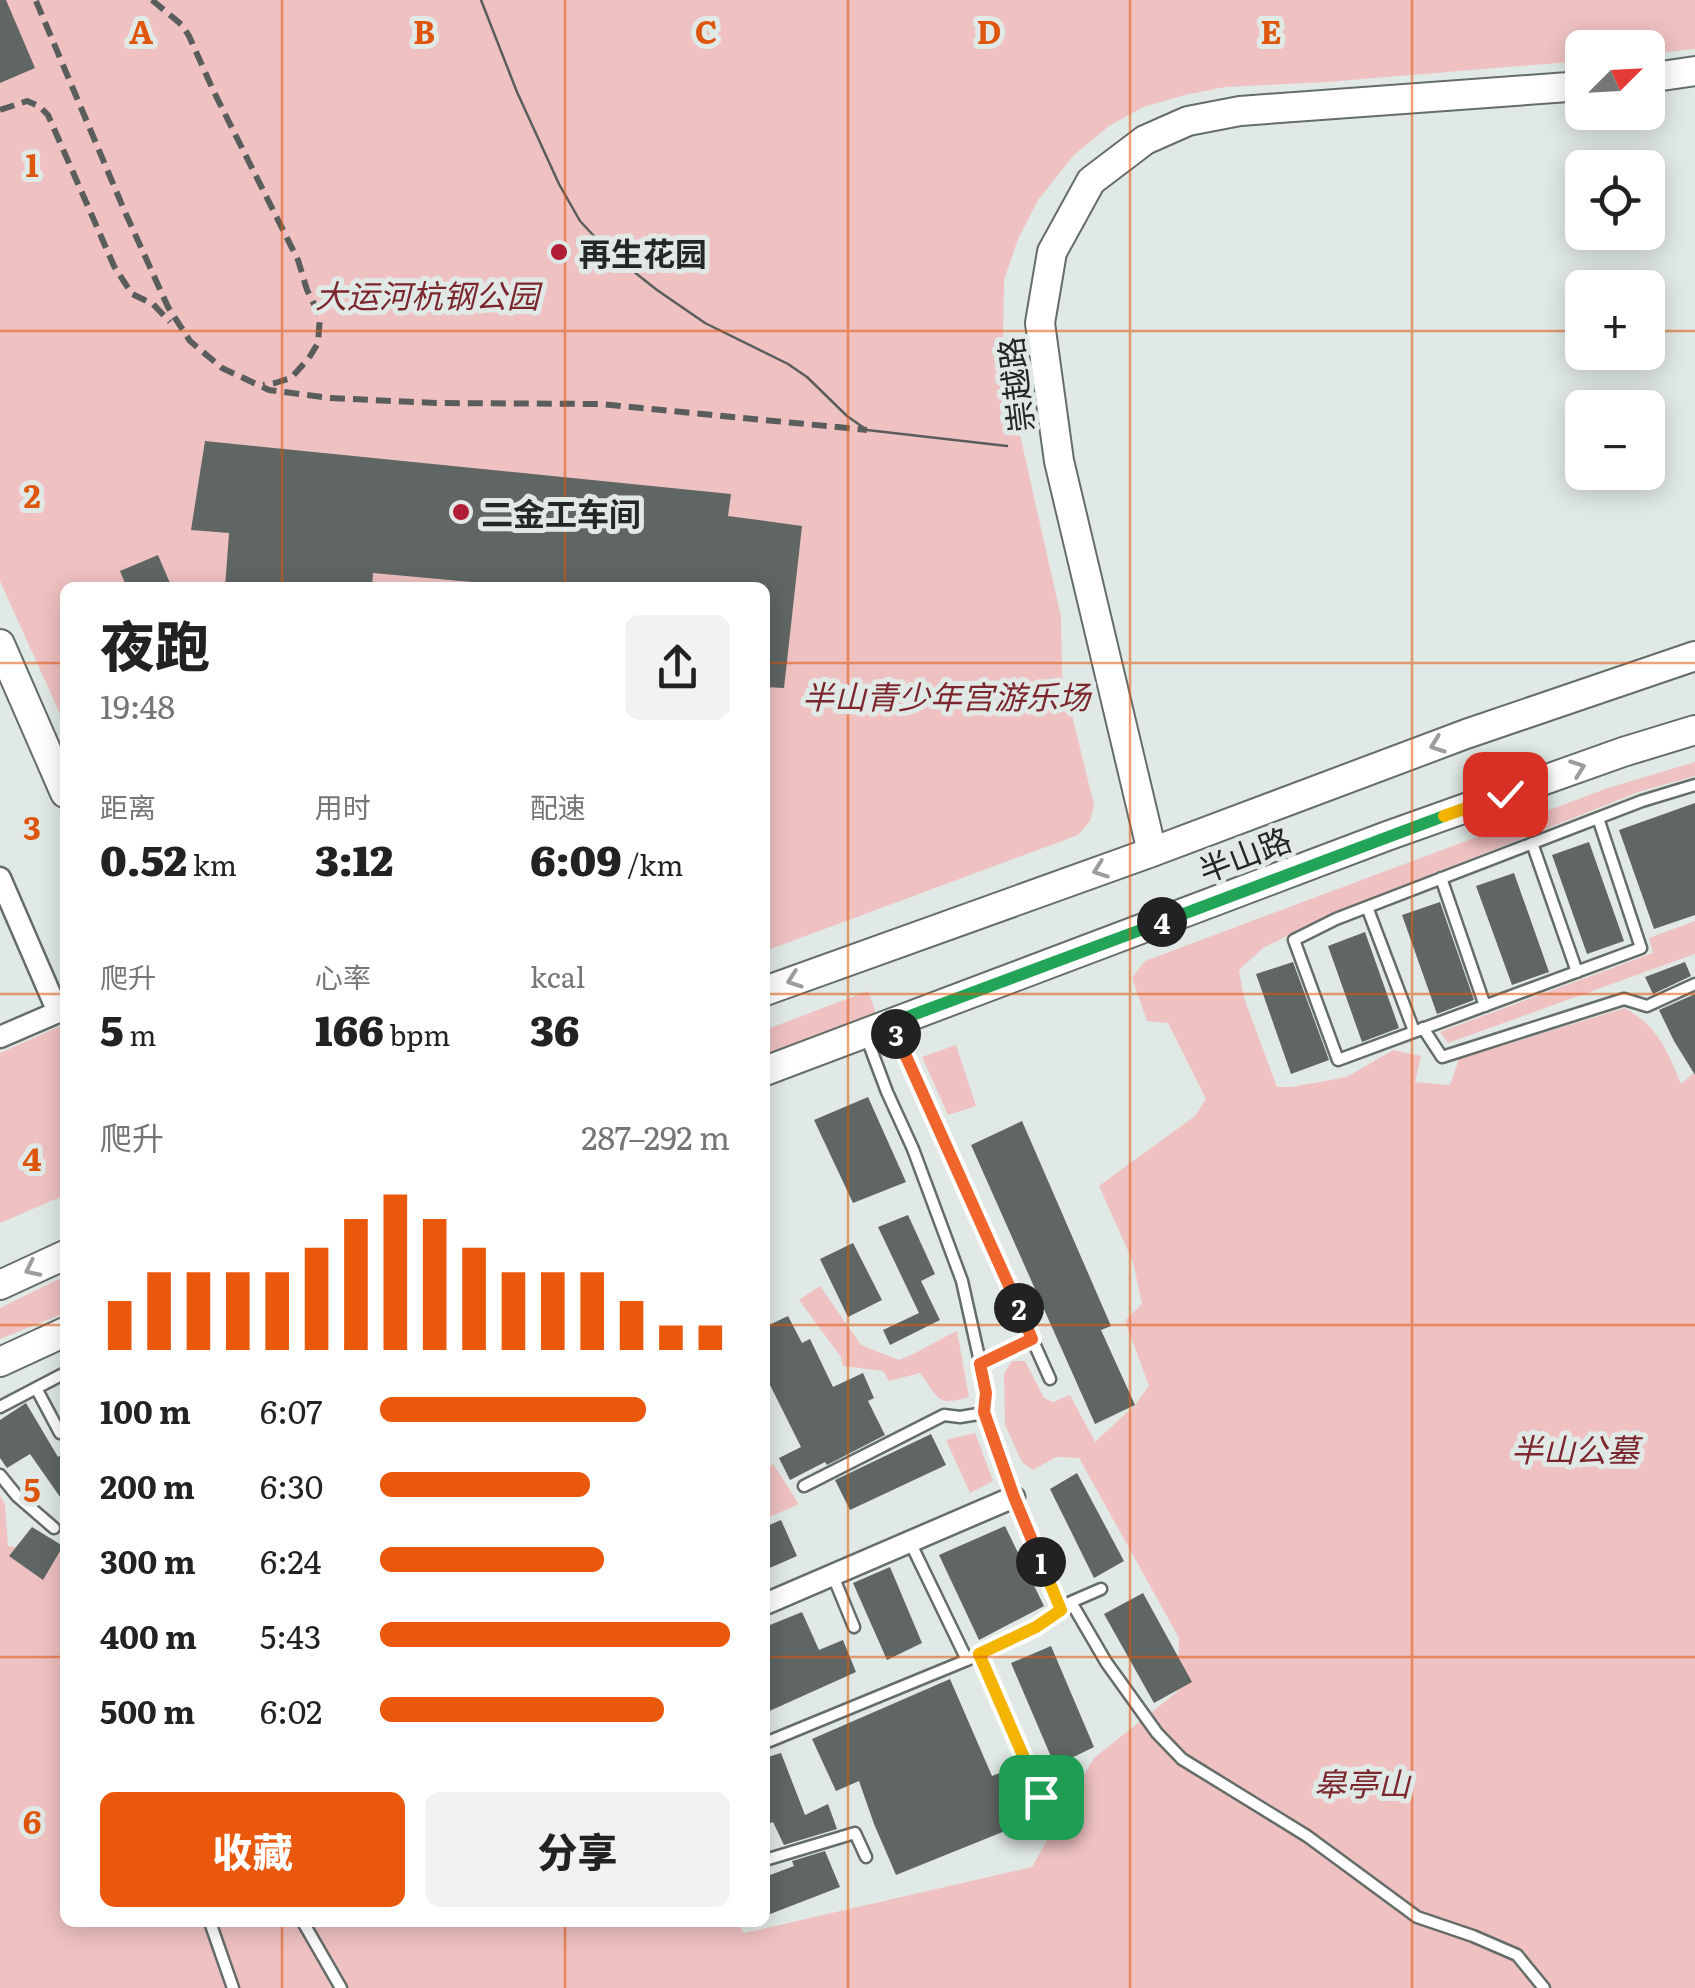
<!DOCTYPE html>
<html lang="zh">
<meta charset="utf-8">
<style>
:root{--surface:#fff;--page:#f2f2f2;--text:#222;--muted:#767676;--accent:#ea580c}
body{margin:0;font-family:Literata,"Noto Sans SC",serif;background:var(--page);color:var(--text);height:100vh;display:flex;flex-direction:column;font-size:38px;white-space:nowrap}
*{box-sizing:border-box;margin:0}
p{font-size:32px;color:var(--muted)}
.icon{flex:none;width:55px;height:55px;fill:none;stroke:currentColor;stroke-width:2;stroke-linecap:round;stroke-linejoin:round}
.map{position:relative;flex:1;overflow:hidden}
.panel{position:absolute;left:60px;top:582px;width:710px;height:1345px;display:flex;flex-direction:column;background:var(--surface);border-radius:15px;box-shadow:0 5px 25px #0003}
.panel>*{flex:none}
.needle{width:65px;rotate:66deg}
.fabs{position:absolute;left:1565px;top:30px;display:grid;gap:20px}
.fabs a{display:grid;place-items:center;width:100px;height:100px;border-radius:15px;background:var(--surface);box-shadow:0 5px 25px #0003;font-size:50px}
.pin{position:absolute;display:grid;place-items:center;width:85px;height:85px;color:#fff;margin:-42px;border-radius:20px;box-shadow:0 5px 15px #0006}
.km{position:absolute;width:50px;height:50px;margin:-25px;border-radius:50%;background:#222;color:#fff;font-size:28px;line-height:50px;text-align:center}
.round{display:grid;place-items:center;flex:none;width:105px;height:105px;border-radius:15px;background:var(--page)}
.summary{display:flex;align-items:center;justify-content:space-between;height:170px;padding:0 40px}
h1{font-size:55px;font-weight:800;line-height:75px}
.metrics{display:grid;grid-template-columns:repeat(3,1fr);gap:15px;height:170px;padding:10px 40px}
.metrics div{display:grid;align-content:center}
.metrics b{font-size:42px;font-weight:800}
.metrics small{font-size:28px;font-weight:400}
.metrics p{font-size:28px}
.chart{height:280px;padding:20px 40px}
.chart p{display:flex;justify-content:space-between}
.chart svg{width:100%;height:180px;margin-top:10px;stroke:var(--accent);stroke-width:6}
.button{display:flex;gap:20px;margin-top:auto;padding:20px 40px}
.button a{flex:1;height:115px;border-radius:15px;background:var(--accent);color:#fff;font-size:40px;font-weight:800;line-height:115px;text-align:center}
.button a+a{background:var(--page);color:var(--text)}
ul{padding:0 40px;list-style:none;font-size:32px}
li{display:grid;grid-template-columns:160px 120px 1fr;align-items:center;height:75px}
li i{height:25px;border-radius:12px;background:var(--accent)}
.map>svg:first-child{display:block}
.green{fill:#efc2c1}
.building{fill:#5f6663}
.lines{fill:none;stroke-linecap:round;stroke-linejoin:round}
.lane-casing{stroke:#656d69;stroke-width:15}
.street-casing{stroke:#656d69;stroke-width:25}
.secondary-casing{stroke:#656d69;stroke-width:32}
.lane{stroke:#fff;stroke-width:10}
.street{stroke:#fff;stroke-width:20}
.secondary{stroke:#fff;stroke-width:28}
.tram{stroke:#595e5c;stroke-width:2.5}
.rail{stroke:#595e5c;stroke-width:6;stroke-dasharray:15 8;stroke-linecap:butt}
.oneway{stroke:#9c9e9d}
.split-1-casing{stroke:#fff;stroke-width:20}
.split-2-casing{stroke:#fff;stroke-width:20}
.split-3-casing{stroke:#fff;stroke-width:20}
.split-4-casing{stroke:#fff;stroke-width:20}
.split-5-casing{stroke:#fff;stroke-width:20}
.split-6-casing{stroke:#fff;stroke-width:20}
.split-1{stroke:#f5b400;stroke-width:12}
.split-2{stroke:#f0652b;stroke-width:12}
.split-3{stroke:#f0652b;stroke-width:12}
.split-4{stroke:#22a559;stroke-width:12}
.split-5{stroke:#22a559;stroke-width:12}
.split-6{stroke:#f5b400;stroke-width:12}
.grid{fill:none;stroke:#de560d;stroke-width:2.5;stroke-opacity:0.55}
.poi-dot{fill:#b01d35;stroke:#e0e9e5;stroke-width:4}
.labels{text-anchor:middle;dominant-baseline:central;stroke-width:10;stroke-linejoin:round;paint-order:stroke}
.poi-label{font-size:32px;font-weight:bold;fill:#242726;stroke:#e0e9e5;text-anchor:start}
.park-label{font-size:32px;font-style:italic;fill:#7c272e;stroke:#e0e9e5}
.street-label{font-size:32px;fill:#242726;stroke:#e0e9e5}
.grid-label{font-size:32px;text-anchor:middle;font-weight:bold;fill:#de560d;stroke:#e0e9e5;stroke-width:10;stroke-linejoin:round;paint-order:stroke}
</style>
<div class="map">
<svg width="1695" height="1988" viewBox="0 0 1695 1988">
<rect width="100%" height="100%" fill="#e0e9e5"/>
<!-- green -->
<path class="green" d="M 0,0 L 1695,0 L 1695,49 L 1648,54 L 1648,48 L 1582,48 L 1582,61 L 1327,82 L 1225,87 L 1185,95 L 1143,107 L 1109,126 L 1074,155 L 1038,200 L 1018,239 L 1004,280 L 1003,347 L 1013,404 L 1061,617 L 1062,674 L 1094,805 L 1090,821 L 1078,835 L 765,951 L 765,588 L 65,588 L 65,725 L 0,581 Z
M 1695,762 L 1695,776 L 1641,791 L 1326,916 L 1263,948 L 1239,970 L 1244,998 L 1277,1087 L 1292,1087 L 1347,1077 L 1393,1050 L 1421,1056 L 1415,1082 L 1450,1085 L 1459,1059 L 1625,1008 C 1659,1028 1667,1050 1681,1084 L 1695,1072 L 1695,1988 L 0,1988 L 0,1495 L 5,1504 L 8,1546 L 65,1553 L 65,1922 L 737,1922 L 744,1933 L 1032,1867 L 1094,1758 L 1177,1692 L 1179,1638 L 1079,1458 L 1056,1457 L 1033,1470 L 1022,1462 L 1005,1425 L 1004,1374 L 1012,1361 L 1025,1361 L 1044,1398 L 1053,1402 L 1070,1395 L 1095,1442 L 1135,1405 L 1149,1386 L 1125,1321 L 1142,1304 L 1133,1262 L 1099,1186 L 1195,1116 L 1206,1099 L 1168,1023 L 1147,1021 L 1132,978 L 1145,961 L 1608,788 Z
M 1695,921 L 1695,954 L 1448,1043 L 1440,1032 L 1653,953 L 1649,938 Z
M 868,991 L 876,1013 L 765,1054 L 765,1030 Z
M 65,1024 L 65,1195 L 0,1223 L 0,1053 Z
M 956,1045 L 976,1106 L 948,1115 L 922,1057 Z
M 65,1276 L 65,1313 L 0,1339 L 0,1308 Z
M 820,1286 L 861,1345 L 899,1360 C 919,1353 937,1340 957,1331 L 969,1397 C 936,1407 939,1398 920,1373 L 889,1381 L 883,1371 L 843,1366 L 841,1357 L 799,1300 Z
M 975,1433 L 993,1481 L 970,1493 L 946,1440 Z
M 773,1464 L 799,1504 L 765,1519 L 765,1468 Z"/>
<!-- building -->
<path class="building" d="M 0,0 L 6,0 L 35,68 L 0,83 Z
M 205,441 L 731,494 L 728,516 L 802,526 L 784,688 L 765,687 L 765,588 L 536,588 L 373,573 L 372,588 L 225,588 L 229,533 L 191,530 Z
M 158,555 L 172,588 L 127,588 L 120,571 Z
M 1695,803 L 1695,915 L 1654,929 L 1619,830 Z
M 1589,842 L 1624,941 L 1587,954 L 1552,855 Z
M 1514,873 L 1549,972 L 1512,985 L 1476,886 Z
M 1440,902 L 1474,1000 L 1437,1014 L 1402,915 Z
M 1365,932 L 1399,1028 L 1362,1042 L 1328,946 Z
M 1293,962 L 1329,1060 L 1291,1074 L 1256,974 Z
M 1685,962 L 1691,976 L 1653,994 L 1645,977 Z
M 1695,994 L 1695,1075 L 1674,1041 L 1659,1010 Z
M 868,1097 L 906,1182 L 853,1203 L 814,1120 Z
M 1022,1121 L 1111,1326 L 1101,1330 L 1135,1405 L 1095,1424 L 971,1145 Z
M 908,1215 L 935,1274 L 921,1281 L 940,1320 L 890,1345 L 883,1330 L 919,1313 L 878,1227 Z
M 853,1243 L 882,1300 L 848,1317 L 820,1259 Z
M 788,1316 L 802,1343 L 810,1339 L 833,1387 L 863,1373 L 874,1398 L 868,1401 L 885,1435 L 827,1465 L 825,1462 L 790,1480 L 779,1458 L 801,1447 L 770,1385 L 765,1388 L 765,1327 Z
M 26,1403 L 58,1457 L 65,1452 L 65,1504 L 30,1454 L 7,1468 L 0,1458 L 0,1420 Z
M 931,1434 L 946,1465 L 850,1510 L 835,1480 Z
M 1077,1473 L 1124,1561 L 1094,1578 L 1050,1489 Z
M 781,1520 L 797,1556 L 765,1570 L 765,1527 Z
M 1005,1526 L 1044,1606 L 979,1640 L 939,1555 Z
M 32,1527 L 63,1546 L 43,1580 L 9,1556 Z
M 890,1567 L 922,1643 L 887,1660 L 853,1583 Z
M 1143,1593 L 1192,1682 L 1154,1703 L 1104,1614 Z
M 802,1612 L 819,1650 L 843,1640 L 856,1672 L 765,1713 L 765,1627 Z
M 1051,1646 L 1094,1747 L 1055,1766 L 1011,1663 Z
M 950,1679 L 992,1776 L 1007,1770 L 1027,1822 L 896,1875 L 874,1824 L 859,1781 L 836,1791 L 812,1739 Z
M 781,1753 L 805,1815 L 828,1804 L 837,1829 L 784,1845 L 773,1822 L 765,1825 L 765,1758 Z
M 825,1851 L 840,1887 L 765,1916 L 765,1877 L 794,1866 L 792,1861 Z"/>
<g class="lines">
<!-- lane casing -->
<g class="lane-casing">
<path id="lane" d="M 1598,818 L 1641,948 L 1338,1060 L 1294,940 L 1336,919 L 1642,801 L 1695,785
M 1532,843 L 1577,972
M 1441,878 L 1485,1006
M 1367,907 L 1414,1031
M 891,1024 L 1050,1379
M 1423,1028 L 1442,1057 L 1624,999 L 1647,1006 L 1695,984
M 866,1036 L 887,1092 L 913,1149 L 962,1281 L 987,1393 L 984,1413 L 1014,1497 L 1061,1609
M 980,1364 L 1032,1339
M 36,1388 L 60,1433
M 0,1407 L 65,1373
M 0,1475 L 17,1496 L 54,1528
M 804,1486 L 944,1415 L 960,1417 L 984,1413
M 910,1542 L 967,1660
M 833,1576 L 854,1627
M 1071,1602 L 1106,1662 L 1157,1733 L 1182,1759 L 1307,1836 L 1417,1917 L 1473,1936 L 1517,1955 L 1544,1988
M 979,1654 L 1041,1797
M 765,1743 L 967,1660 L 1036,1627 L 1071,1602 L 1101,1589
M 765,1860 L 855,1833 L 866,1857
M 210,1922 L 233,1988
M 303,1922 L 341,1988"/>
</g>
<!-- street casing -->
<g class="street-casing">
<path id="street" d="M 0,878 L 58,1012
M 0,1037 L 65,1009
M 765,1604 L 1014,1497"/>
</g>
<!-- secondary casing -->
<g class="secondary-casing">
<path id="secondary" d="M 1648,78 L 1695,71
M 0,644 L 65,793
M 1152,852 L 1059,461 L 1040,323 L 1052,252 L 1091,181 L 1145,140 L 1188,121 L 1240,111 L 1582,86
M 765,991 L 1152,852 L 1466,734 L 1695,656
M 765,1071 L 1387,836 L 1623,752 L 1695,730
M 0,1285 L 65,1255
M 0,1362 L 65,1332"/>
</g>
<!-- lane -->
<use href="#lane" class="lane"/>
<!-- street -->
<use href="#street" class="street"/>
<!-- secondary -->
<use href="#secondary" class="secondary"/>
<!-- tram -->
<path class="tram" d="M 481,0 L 517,92 L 559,184 L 580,221 L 609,252 L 657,290 L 705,323 L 788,364 L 807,377 L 847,416 L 867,430 L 1007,446"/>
<!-- rail -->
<path class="rail" d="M 152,0 L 182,25 L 189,36 L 214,92 L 298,260 L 307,290 L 320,316 L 318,343 L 309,358 L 291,378 L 275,383 L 263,385
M 36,1 L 125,212 L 168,307 L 190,341 L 222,368 L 269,390 L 329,398 L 436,403 L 600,404 L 867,430
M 0,110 L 27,101 L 39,106 L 48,115 L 114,266 L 132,294 L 153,304 L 170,322"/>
</g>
<!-- one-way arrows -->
<defs><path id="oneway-chevron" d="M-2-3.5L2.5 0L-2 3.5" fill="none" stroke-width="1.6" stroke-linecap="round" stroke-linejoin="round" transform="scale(2.5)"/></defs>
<g class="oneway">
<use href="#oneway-chevron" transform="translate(1437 745) rotate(160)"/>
<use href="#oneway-chevron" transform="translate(1578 768) rotate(-20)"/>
<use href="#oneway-chevron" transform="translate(1100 870) rotate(160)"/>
<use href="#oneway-chevron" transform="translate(794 980) rotate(160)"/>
<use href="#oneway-chevron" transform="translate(32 1269) rotate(154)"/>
</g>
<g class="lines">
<!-- split-1 casing -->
<g class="split-1-casing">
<path id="split-1" d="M 1041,1797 L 979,1654 L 1036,1627 L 1061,1610 L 1041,1562"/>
</g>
<!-- split-2 casing -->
<g class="split-2-casing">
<path id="split-2" d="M 1019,1308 L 1032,1339 L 980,1364 L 986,1393 L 984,1412 L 1014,1497 L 1041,1562"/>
</g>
<!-- split-3 casing -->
<g class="split-3-casing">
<path id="split-3" d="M 896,1034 L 1019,1308"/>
</g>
<!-- split-4 casing -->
<g class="split-4-casing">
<path id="split-4" d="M 896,1034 L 891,1023 L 1162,922"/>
</g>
<!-- split-5 casing -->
<g class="split-5-casing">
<path id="split-5" d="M 1162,922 L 1444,816"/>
</g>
<!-- split-6 casing -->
<g class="split-6-casing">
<path id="split-6" d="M 1444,816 L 1505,794"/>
</g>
<!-- split-1 -->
<use href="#split-1" class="split-1"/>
<!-- split-2 -->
<use href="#split-2" class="split-2"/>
<!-- split-3 -->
<use href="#split-3" class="split-3"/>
<!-- split-4 -->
<use href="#split-4" class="split-4"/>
<!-- split-5 -->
<use href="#split-5" class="split-5"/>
<!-- split-6 -->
<use href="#split-6" class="split-6"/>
</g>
<!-- grid -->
<path class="grid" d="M 282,0 L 282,588M 565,0 L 565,588M 848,0 L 848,1988M 1130,0 L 1130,1988M 1412,0 L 1412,1988M 0,331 L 1582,331M 1648,331 L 1695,331M 0,663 L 65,663M 765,663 L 1695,663M 0,994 L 65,994M 765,994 L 1695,994M 0,1325 L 65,1325M 765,1325 L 1695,1325M 0,1657 L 65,1657M 765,1657 L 1695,1657M 282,1922 L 282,1988M 565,1922 L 565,1988"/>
<!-- markers -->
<g class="poi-dot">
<circle cx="559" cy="252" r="10"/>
<circle cx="461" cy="512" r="10"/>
</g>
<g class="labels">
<!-- poi labels -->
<g class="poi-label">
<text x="579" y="252">再生花园</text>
<text x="481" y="512">二金工车间</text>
</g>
<!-- park labels -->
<g class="park-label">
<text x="427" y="294">大运河杭钢公园</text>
<text x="946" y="695">半山青少年宫游乐场</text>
<text x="1575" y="1448">半山公墓</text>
<text x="1362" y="1782">皋亭山</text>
</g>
<!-- street labels -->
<g class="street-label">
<text transform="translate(1014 385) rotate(-97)">崇越路</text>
<text transform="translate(1244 853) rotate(-21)">半山路</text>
</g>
</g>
<g class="grid-label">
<text x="141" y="44">A</text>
<text x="424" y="44">B</text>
<text x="706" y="44">C</text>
<text x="989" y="44">D</text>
<text x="1271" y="44">E</text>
<text x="32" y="177">1</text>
<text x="32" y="508">2</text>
<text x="32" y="840">3</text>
<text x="32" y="1171">4</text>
<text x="32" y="1502">5</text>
<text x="32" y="1834">6</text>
</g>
</svg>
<div class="fabs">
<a><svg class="needle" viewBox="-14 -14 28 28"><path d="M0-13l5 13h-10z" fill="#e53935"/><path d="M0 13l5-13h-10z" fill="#767676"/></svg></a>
<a><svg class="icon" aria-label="locate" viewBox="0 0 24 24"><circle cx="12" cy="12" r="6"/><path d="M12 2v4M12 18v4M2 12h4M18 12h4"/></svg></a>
<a>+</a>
<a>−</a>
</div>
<div class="pin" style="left:1041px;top:1797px;background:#1e9e55"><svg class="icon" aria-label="arrive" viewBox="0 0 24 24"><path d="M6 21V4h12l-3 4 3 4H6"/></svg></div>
<div class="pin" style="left:1505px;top:794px;background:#d93025"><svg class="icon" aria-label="check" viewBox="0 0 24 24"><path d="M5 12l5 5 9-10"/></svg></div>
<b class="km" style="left:1041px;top:1562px">1</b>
<b class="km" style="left:1019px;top:1308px">2</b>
<b class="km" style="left:896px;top:1034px">3</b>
<b class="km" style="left:1162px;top:922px">4</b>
<section class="panel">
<div class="summary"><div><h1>夜跑</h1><p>19:48</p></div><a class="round"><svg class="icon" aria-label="share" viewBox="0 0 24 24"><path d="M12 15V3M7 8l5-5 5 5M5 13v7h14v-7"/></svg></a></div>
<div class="metrics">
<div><p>距离</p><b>0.52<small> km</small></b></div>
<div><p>用时</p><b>3:12</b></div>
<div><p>配速</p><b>6:09<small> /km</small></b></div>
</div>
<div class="metrics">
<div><p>爬升</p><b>5<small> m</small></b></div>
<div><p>心率</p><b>166<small> bpm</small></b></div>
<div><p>kcal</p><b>36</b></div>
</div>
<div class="chart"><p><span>爬升</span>287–292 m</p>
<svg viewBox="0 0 160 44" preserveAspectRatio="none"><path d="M5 44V32M15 44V25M25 44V25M35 44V25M45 44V25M55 44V19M65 44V12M75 44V6M85 44V12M95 44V19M105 44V25M115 44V25M125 44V25M135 44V32M145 44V38M155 44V38"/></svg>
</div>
<ul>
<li><b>100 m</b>6:07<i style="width:76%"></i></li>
<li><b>200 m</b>6:30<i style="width:60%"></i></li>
<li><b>300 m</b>6:24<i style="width:64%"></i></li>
<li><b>400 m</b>5:43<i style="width:100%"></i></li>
<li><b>500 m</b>6:02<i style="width:81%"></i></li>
</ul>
<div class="button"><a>收藏</a><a>分享</a></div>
</section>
</div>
